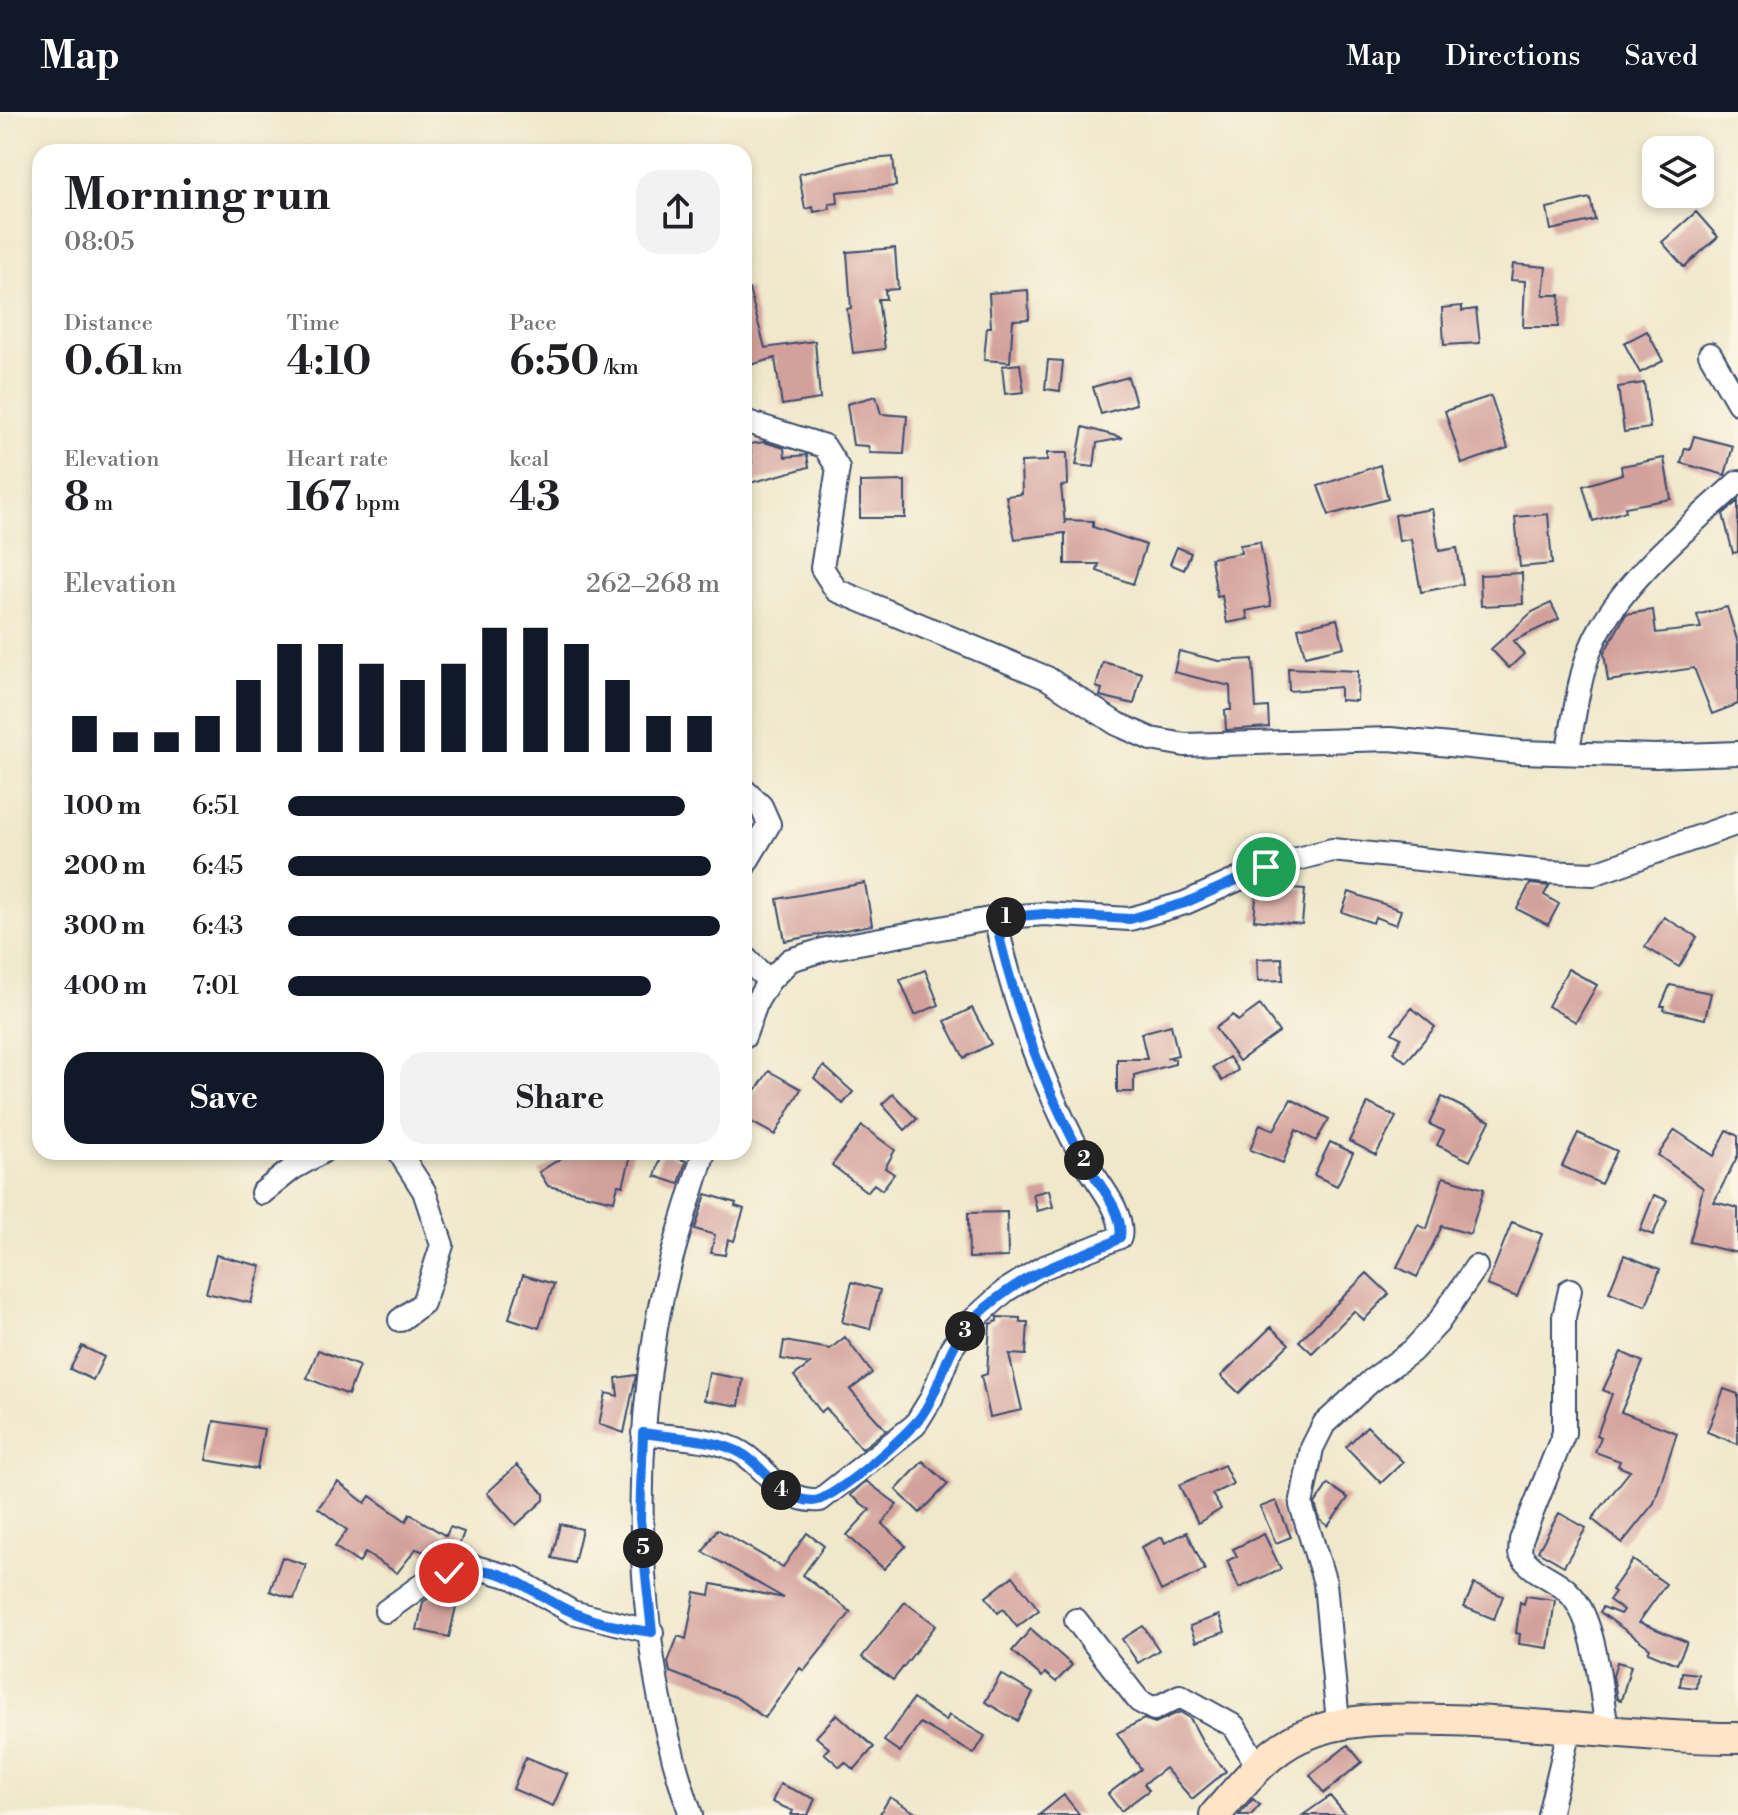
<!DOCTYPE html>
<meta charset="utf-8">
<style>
:root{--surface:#fff;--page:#f2f2f2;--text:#202124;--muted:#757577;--accent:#111827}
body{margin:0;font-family:"Libre Bodoni",serif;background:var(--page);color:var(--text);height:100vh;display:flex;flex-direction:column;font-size:30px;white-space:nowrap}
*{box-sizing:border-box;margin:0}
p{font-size:26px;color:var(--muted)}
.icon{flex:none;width:44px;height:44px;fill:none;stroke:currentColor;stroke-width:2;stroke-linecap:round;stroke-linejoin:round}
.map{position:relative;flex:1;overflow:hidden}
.panel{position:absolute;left:32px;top:32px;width:720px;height:1016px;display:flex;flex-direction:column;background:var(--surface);border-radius:24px;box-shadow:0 4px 12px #0003}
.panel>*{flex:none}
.controls{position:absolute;left:1642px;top:24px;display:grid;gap:16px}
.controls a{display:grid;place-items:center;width:72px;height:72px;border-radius:16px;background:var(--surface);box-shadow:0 4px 12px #0003;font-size:40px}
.pin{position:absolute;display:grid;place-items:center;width:68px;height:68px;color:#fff;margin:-34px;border:4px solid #fff;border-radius:50%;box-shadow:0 2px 8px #0007}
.km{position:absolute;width:40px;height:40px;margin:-20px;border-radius:50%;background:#222;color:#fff;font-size:22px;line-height:40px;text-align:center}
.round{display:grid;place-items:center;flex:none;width:84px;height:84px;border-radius:24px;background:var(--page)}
.summary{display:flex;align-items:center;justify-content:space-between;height:136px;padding:0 32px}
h1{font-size:44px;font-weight:800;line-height:60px}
.metrics{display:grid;grid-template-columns:repeat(3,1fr);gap:12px;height:136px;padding:8px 32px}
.metrics div{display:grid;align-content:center}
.metrics b{font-size:40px;font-weight:800}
.metrics small{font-size:22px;font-weight:400}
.metrics p{font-size:22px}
.chart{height:224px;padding:16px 32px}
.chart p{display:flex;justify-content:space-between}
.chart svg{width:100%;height:144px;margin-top:8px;stroke:var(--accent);stroke-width:6}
.action{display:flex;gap:16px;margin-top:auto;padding:16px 32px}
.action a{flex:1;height:92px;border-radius:24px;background:var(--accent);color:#fff;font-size:32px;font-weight:800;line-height:92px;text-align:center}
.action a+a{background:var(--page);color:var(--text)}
ul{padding:0 32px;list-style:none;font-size:26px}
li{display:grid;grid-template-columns:128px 96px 1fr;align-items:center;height:60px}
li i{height:20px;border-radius:10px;background:var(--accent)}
header{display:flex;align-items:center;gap:48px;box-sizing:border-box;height:112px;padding:0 40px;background:var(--accent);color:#fff}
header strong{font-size:38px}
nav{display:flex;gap:44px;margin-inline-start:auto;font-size:28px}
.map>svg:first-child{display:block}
.building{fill:#d3a19b}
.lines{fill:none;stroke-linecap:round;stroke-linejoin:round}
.minor-casing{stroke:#3b4b6e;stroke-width:26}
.secondary-casing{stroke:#3b4b6e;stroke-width:34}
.minor{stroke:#fff;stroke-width:22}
.secondary{stroke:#ffe4c6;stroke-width:30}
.route-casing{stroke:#fff;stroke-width:16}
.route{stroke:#1a73e8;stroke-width:10}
</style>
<header>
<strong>Map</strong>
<nav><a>Map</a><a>Directions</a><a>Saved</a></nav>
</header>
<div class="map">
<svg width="1738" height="1703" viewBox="0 0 1738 1703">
<rect width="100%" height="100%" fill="#fcf5e5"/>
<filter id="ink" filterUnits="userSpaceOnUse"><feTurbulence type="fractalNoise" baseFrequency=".0125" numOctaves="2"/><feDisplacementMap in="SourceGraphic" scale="16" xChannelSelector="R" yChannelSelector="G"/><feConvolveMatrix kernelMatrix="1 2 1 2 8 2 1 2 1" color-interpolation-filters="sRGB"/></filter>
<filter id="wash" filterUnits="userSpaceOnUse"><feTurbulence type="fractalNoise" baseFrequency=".006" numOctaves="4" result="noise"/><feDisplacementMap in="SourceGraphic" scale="32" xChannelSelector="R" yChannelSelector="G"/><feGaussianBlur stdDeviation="1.8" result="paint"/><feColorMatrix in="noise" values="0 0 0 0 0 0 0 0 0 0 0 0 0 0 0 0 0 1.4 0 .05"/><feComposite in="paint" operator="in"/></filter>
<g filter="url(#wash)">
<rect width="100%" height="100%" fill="#efe8cb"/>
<g id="blocks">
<!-- building -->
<path class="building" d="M 893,45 L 896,74 L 837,80 L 838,91 L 829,92 L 830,97 L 814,100 L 813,95 L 805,97 L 799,62 L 853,49 Z
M 1590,86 L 1595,108 L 1551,118 L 1547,96 Z
M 1696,100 L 1718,125 L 1684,155 L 1662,130 Z
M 895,136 L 898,177 L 885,178 L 886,187 L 878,187 L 885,237 L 853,241 L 847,197 L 851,196 L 847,140 Z
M 1513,152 L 1546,155 L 1543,183 L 1560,183 L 1558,215 L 1523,215 L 1525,169 L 1511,168 Z
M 744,177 L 749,177 L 765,236 L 815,229 L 820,287 L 782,293 L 775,246 L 744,255 Z
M 1028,178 L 1029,207 L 1013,208 L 1010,250 L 984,248 L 987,215 L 991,215 L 989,181 Z
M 1462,194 L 1462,199 L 1476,197 L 1480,231 L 1444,233 L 1442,196 Z
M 1647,219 L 1663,249 L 1640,261 L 1624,231 Z
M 1048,248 L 1063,249 L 1060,279 L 1045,277 Z
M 1020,252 L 1024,280 L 1005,282 L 1002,254 Z
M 1128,265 L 1136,292 L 1101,302 L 1093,275 Z
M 1644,271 L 1650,316 L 1624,320 L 1618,275 Z
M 876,284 L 881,302 L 907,304 L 904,342 L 870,341 L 868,334 L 853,333 L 847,292 Z
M 1491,284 L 1508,336 L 1462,352 L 1445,299 Z
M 1083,315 L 1123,326 L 1097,331 L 1094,355 L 1076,353 Z
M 1694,324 L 1733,334 L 1725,363 L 1681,351 L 1685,336 L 1690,337 Z
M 764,330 L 784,336 L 785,345 L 807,343 L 809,355 L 750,371 L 747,352 L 752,351 L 750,332 Z
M 1047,341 L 1067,341 L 1068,373 L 1061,374 L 1065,412 L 1065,408 L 1093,409 L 1093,415 L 1146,433 L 1133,472 L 1097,459 L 1099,452 L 1065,452 L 1065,421 L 1015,427 L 1006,384 L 1022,382 L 1021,350 L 1047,349 Z
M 1664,346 L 1671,387 L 1625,395 L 1626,399 L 1593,409 L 1583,374 L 1622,362 L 1621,354 Z
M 1380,353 L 1388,387 L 1329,403 L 1318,374 Z
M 905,369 L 905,406 L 860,406 L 860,370 Z
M 1738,389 L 1738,440 L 1733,441 L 1723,402 Z
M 1432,397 L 1439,439 L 1457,436 L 1463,472 L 1421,480 L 1411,427 L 1399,429 L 1395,403 Z
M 1548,402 L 1552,452 L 1520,455 L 1515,405 Z
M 1260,430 L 1271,494 L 1246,499 L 1248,507 L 1227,511 L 1222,484 L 1217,485 L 1211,446 L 1241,441 L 1240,433 Z
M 1177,435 L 1191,441 L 1184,458 L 1170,452 Z
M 1522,461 L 1523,492 L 1481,494 L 1480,463 Z
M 1551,491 L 1559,507 L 1513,529 L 1524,542 L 1509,556 L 1491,537 L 1532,500 Z
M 1727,495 L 1738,531 L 1738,592 L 1712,602 L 1694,556 L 1608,569 L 1604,541 L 1626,502 L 1653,498 L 1656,521 L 1701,516 L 1697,503 Z
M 1337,507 L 1344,535 L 1305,544 L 1298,516 Z
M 1179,539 L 1219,549 L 1253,547 L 1256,596 L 1268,595 L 1269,615 L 1226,618 L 1225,598 L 1231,598 L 1230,574 L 1174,560 Z
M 1103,550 L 1142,561 L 1134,592 L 1100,584 L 1102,577 L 1096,575 Z
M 1288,556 L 1358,559 L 1357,589 L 1340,588 L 1340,575 L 1289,579 Z
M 865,771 L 872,813 L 785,829 L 777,787 Z
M 1530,772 L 1549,774 L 1544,783 L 1559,792 L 1548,813 L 1517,797 Z
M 1257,774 L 1305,777 L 1302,812 L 1254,808 Z
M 1349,780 L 1401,798 L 1396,813 L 1375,805 L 1373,811 L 1342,800 Z
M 1664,805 L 1697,825 L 1679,855 L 1645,835 Z
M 1282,846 L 1283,868 L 1258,869 L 1257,847 Z
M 1568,857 L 1597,873 L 1576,910 L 1548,894 Z
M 925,858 L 939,893 L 915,903 L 900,868 Z
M 1670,873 L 1711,881 L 1705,907 L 1664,898 L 1665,894 L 1661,894 Z
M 1260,893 L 1279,920 L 1239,949 L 1215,916 L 1233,903 L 1238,909 Z
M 972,896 L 991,932 L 964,946 L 945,909 Z
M 1412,896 L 1435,915 L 1406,950 L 1394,940 L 1401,926 L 1392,921 Z
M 1171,913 L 1178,943 L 1166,946 L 1175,947 L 1175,952 L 1134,963 L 1134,980 L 1117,980 L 1117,947 L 1147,947 L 1141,921 Z
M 1229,945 L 1238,958 L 1222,969 L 1213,955 Z
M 824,954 L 853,980 L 843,992 L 814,966 Z
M 769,959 L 801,977 L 775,1023 L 744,1006 L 744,996 Z
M 893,982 L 917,1007 L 905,1018 L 882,992 Z
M 1442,985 L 1490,1009 L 1470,1049 L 1437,1033 L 1444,1019 L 1429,1012 Z
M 1291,987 L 1329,1007 L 1316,1029 L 1296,1018 L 1283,1051 L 1250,1038 L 1260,1012 L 1274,1018 Z
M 1368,991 L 1396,1005 L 1376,1043 L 1349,1029 Z
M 862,1014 L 895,1038 L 885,1056 L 894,1062 L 882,1078 L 874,1072 L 867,1080 L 832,1053 Z
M 1675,1018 L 1714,1044 L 1727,1018 L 1738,1024 L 1738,1043 L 1714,1090 L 1738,1096 L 1738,1141 L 1690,1130 L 1703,1076 L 1658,1043 Z
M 1578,1021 L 1617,1039 L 1601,1072 L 1562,1054 Z
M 1330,1030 L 1353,1041 L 1337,1074 L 1314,1063 Z
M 571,1040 L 632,1040 L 623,1074 L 618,1073 L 614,1089 L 548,1074 L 539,1060 Z
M 662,1041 L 686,1049 L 679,1072 L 655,1064 Z
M 1443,1065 L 1484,1077 L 1470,1122 L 1442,1114 L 1417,1165 L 1397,1155 L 1418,1113 L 1427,1117 Z
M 1049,1078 L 1053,1095 L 1037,1099 L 1033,1082 Z
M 706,1082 L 736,1091 L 735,1094 L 744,1097 L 734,1129 L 728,1127 L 725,1143 L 711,1141 L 715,1123 L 695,1117 Z
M 1654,1083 L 1667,1088 L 1653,1123 L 1640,1118 Z
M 1007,1100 L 1008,1145 L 969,1146 L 968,1101 Z
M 1512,1110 L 1542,1122 L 1517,1185 L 1487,1173 Z
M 216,1143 L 261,1154 L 251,1191 L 206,1181 Z
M 1624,1143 L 1660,1157 L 1646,1194 L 1609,1180 Z
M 1367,1161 L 1389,1182 L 1364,1208 L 1354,1199 L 1312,1241 L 1299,1229 Z
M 523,1163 L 554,1172 L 539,1216 L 509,1206 Z
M 852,1170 L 880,1178 L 870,1217 L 842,1210 Z
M 997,1205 L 1020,1206 L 1020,1210 L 1028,1210 L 1026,1243 L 1009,1242 L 1022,1298 L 990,1305 L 981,1264 L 987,1262 L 990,1212 L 997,1209 Z
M 1271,1215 L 1289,1232 L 1239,1281 L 1221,1264 Z
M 845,1225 L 872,1261 L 850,1278 L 886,1318 L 862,1337 L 826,1296 L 821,1300 L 794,1264 L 810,1252 L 781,1247 L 784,1229 L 830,1237 Z
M 82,1234 L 104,1245 L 93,1268 L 70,1257 Z
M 318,1238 L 359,1254 L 348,1283 L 307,1266 Z
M 1621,1240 L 1643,1250 L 1621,1300 L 1677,1321 L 1654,1391 L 1622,1431 L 1592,1407 L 1630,1359 L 1618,1354 L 1620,1349 L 1595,1340 L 1601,1325 L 1597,1323 L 1612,1282 L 1603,1278 Z
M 709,1261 L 743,1267 L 739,1294 L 704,1288 Z
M 636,1263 L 624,1321 L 599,1312 L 606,1281 L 618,1284 L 616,1266 Z
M 1724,1277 L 1738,1282 L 1738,1332 L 1707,1320 Z
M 214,1309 L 264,1317 L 257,1357 L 206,1348 Z
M 1367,1314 L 1403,1350 L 1381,1371 L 1346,1335 Z
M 923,1349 L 948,1372 L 920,1401 L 896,1378 Z
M 517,1353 L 544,1382 L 544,1388 L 516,1413 L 487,1381 Z
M 1224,1353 L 1233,1372 L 1212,1382 L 1221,1397 L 1198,1411 L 1179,1373 Z
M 866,1369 L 897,1392 L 882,1412 L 906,1434 L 884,1457 L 847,1423 L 870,1398 L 850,1383 Z
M 338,1370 L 365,1391 L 370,1384 L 406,1409 L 410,1402 L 446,1424 L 450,1415 L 464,1420 L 454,1447 L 448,1448 L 416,1437 L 397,1461 L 365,1441 L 359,1451 L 335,1435 L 347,1418 L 318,1396 Z
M 1328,1372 L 1348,1386 L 1328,1414 L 1320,1408 L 1315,1392 Z
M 1276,1389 L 1291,1425 L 1276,1431 L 1260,1395 Z
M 1559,1401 L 1586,1416 L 1564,1454 L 1538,1439 Z
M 560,1412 L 582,1417 L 574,1451 L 552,1446 Z
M 717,1417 L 783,1455 L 807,1421 L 824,1434 L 803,1463 L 851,1500 L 804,1559 L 800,1556 L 765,1606 L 735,1585 L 670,1560 L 668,1550 L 678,1524 L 686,1527 L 695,1480 L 710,1483 L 712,1472 L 784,1486 L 703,1440 Z
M 1187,1420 L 1205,1458 L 1161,1479 L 1141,1435 L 1162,1425 L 1165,1431 Z
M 1264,1422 L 1281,1457 L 1239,1476 L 1227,1449 L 1237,1444 L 1233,1437 Z
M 282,1445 L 306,1453 L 294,1487 L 270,1479 Z
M 1633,1448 L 1666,1472 L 1639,1510 L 1687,1530 L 1677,1552 L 1648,1540 L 1650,1536 L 1600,1500 L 1603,1495 L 1620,1502 L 1623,1498 L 1609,1488 L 1615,1480 L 1612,1478 Z
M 1013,1464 L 1039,1498 L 1017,1515 L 1003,1497 L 998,1501 L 986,1485 Z
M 1474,1472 L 1503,1484 L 1494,1507 L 1464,1495 Z
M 435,1482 L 458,1486 L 449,1525 L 417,1518 L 423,1490 Z
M 1526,1484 L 1555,1488 L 1548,1536 L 1519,1532 L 1520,1522 L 1516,1521 L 1520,1490 L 1524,1492 Z
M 905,1490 L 936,1513 L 893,1568 L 862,1545 Z
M 1219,1503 L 1225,1520 L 1196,1530 L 1190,1514 Z
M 1143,1514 L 1159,1538 L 1138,1551 L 1122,1527 Z
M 1031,1517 L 1072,1553 L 1056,1570 L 1045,1561 L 1042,1565 L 1012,1539 Z
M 1617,1550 L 1631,1554 L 1621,1588 L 1617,1587 L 1613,1564 Z
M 1682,1560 L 1698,1562 L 1696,1576 L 1680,1574 Z
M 1001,1562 L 1033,1581 L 1018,1609 L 985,1590 Z
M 913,1587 L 946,1609 L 949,1603 L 985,1624 L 974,1642 L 920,1611 L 900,1640 L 884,1629 Z
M 1180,1600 L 1190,1606 L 1205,1634 L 1226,1659 L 1192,1687 L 1165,1656 L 1144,1672 L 1149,1678 L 1121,1699 L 1108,1682 L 1141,1657 L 1117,1621 L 1144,1607 L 1155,1611 Z
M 837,1602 L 874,1635 L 854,1658 L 845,1650 L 840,1655 L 824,1641 L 829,1636 L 816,1625 Z
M 1348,1633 L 1362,1650 L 1324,1681 L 1310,1663 Z
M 526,1645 L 567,1662 L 553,1694 L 513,1677 Z
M 780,1672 L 815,1687 L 808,1703 L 791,1703 L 793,1699 L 772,1690 Z
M 1064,1683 L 1080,1703 L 1039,1703 Z
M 1330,1684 L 1346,1703 L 1303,1703 Z
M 890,1685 L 919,1703 L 879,1703 Z
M 1253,1687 L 1260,1693 L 1251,1703 L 1239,1703 Z"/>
</g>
</g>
<g filter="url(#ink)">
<use href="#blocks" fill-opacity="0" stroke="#3b4b6e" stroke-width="2"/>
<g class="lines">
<!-- minor casing -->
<g class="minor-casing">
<path id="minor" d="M 1710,242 L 1738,291
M 744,309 L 824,334 L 838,356 L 822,456 L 836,478 L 1047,566 L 1117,612 L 1151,627 L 1185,633 L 1390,627 L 1520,640 L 1656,644 L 1738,641
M 1567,641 C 1576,601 1579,553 1600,517 C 1630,462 1693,412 1738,370
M 744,678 L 761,694 L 769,712 L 744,754
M 744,845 L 769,869
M 744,925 L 757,889 L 769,869 L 790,848 L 826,837 L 995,806 L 1044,802 L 1130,807 L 1185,791 L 1266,755 L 1332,738 L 1546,760 L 1593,762 L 1738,711
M 399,1040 L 424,1079 L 442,1133 L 423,1191 L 400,1208
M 262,1081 L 292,1057 L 322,1040
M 1570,1178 L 1564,1205 L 1564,1321 L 1521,1428 L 1520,1441 C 1532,1463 1557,1465 1572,1484 C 1597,1513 1600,1579 1607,1616
M 643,1321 C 673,1326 716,1325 742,1341 C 771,1359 781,1391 820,1388 L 915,1313 L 931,1287 L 952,1235 L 972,1209 L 1005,1179 L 1042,1156 L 1120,1125 C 1125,1098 1093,1066 1081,1043 C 1041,969 1013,888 995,806
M 386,1499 L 426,1470 L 475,1455 L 514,1466 L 572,1500 L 652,1520
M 1076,1508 L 1139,1589 L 1154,1597 L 1180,1584 L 1234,1614 L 1258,1655
M 1338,1611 L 1325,1471 L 1301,1393 L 1312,1336 L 1324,1312 L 1371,1269 L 1412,1239 L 1438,1211 L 1476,1155
M 691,1703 C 638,1552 630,1373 656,1216 C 666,1156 686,1098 704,1040
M 1549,1703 L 1570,1614"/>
</g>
<!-- secondary casing -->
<g class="secondary-casing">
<path id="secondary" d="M 1215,1703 C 1240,1675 1265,1641 1300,1625 C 1345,1604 1396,1607 1445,1608 C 1543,1610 1640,1626 1738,1626"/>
</g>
<!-- minor -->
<use href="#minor" class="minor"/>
<!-- secondary -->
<use href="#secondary" class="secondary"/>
</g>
</g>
<g class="lines" filter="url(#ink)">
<!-- route casing -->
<g class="route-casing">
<path id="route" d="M 449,1461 C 507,1448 525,1480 574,1501 C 598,1511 625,1517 652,1520 L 640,1407 L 643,1321 C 673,1326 711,1326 739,1340 C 767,1354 777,1388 813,1389 C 833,1389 910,1321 922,1303 C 944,1271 943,1238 974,1207 C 1018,1163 1056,1153 1111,1131 L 1120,1125 C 1125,1098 1093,1066 1081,1043 C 1041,968 1013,889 995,806 L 1044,802 L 1130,807 L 1185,791 L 1266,755"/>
</g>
<!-- route -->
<use href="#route" class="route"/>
</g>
</svg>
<div class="controls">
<a><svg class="icon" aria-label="layers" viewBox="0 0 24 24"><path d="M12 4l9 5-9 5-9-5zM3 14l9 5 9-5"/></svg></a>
</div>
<div class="pin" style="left:1266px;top:755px;background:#1e9e55"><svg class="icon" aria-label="arrive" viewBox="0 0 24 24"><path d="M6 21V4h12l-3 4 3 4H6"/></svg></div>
<div class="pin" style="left:449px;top:1461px;background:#d93025"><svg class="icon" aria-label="check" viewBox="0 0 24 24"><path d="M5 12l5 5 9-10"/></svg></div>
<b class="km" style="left:1006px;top:805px">1</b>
<b class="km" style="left:1084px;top:1048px">2</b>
<b class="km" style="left:965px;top:1219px">3</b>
<b class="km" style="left:781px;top:1378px">4</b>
<b class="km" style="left:643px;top:1436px">5</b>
<section class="panel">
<div class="summary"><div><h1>Morning run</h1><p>08:05</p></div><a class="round"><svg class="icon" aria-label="share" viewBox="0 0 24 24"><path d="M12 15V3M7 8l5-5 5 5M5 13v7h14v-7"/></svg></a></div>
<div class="metrics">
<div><p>Distance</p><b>0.61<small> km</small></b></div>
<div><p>Time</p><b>4:10</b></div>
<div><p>Pace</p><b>6:50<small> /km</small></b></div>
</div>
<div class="metrics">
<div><p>Elevation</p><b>8<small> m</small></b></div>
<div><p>Heart rate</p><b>167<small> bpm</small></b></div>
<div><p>kcal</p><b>43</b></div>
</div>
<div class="chart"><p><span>Elevation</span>262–268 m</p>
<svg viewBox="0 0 160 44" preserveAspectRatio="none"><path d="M5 44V33M15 44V38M25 44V38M35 44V33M45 44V22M55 44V11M65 44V11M75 44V17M85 44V22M95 44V17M105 44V6M115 44V6M125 44V11M135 44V22M145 44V33M155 44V33"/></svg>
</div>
<ul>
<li><b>100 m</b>6:51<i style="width:92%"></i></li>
<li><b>200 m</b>6:45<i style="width:98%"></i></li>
<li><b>300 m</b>6:43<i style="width:100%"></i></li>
<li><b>400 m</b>7:01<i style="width:84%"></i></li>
</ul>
<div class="action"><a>Save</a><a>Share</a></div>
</section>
</div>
